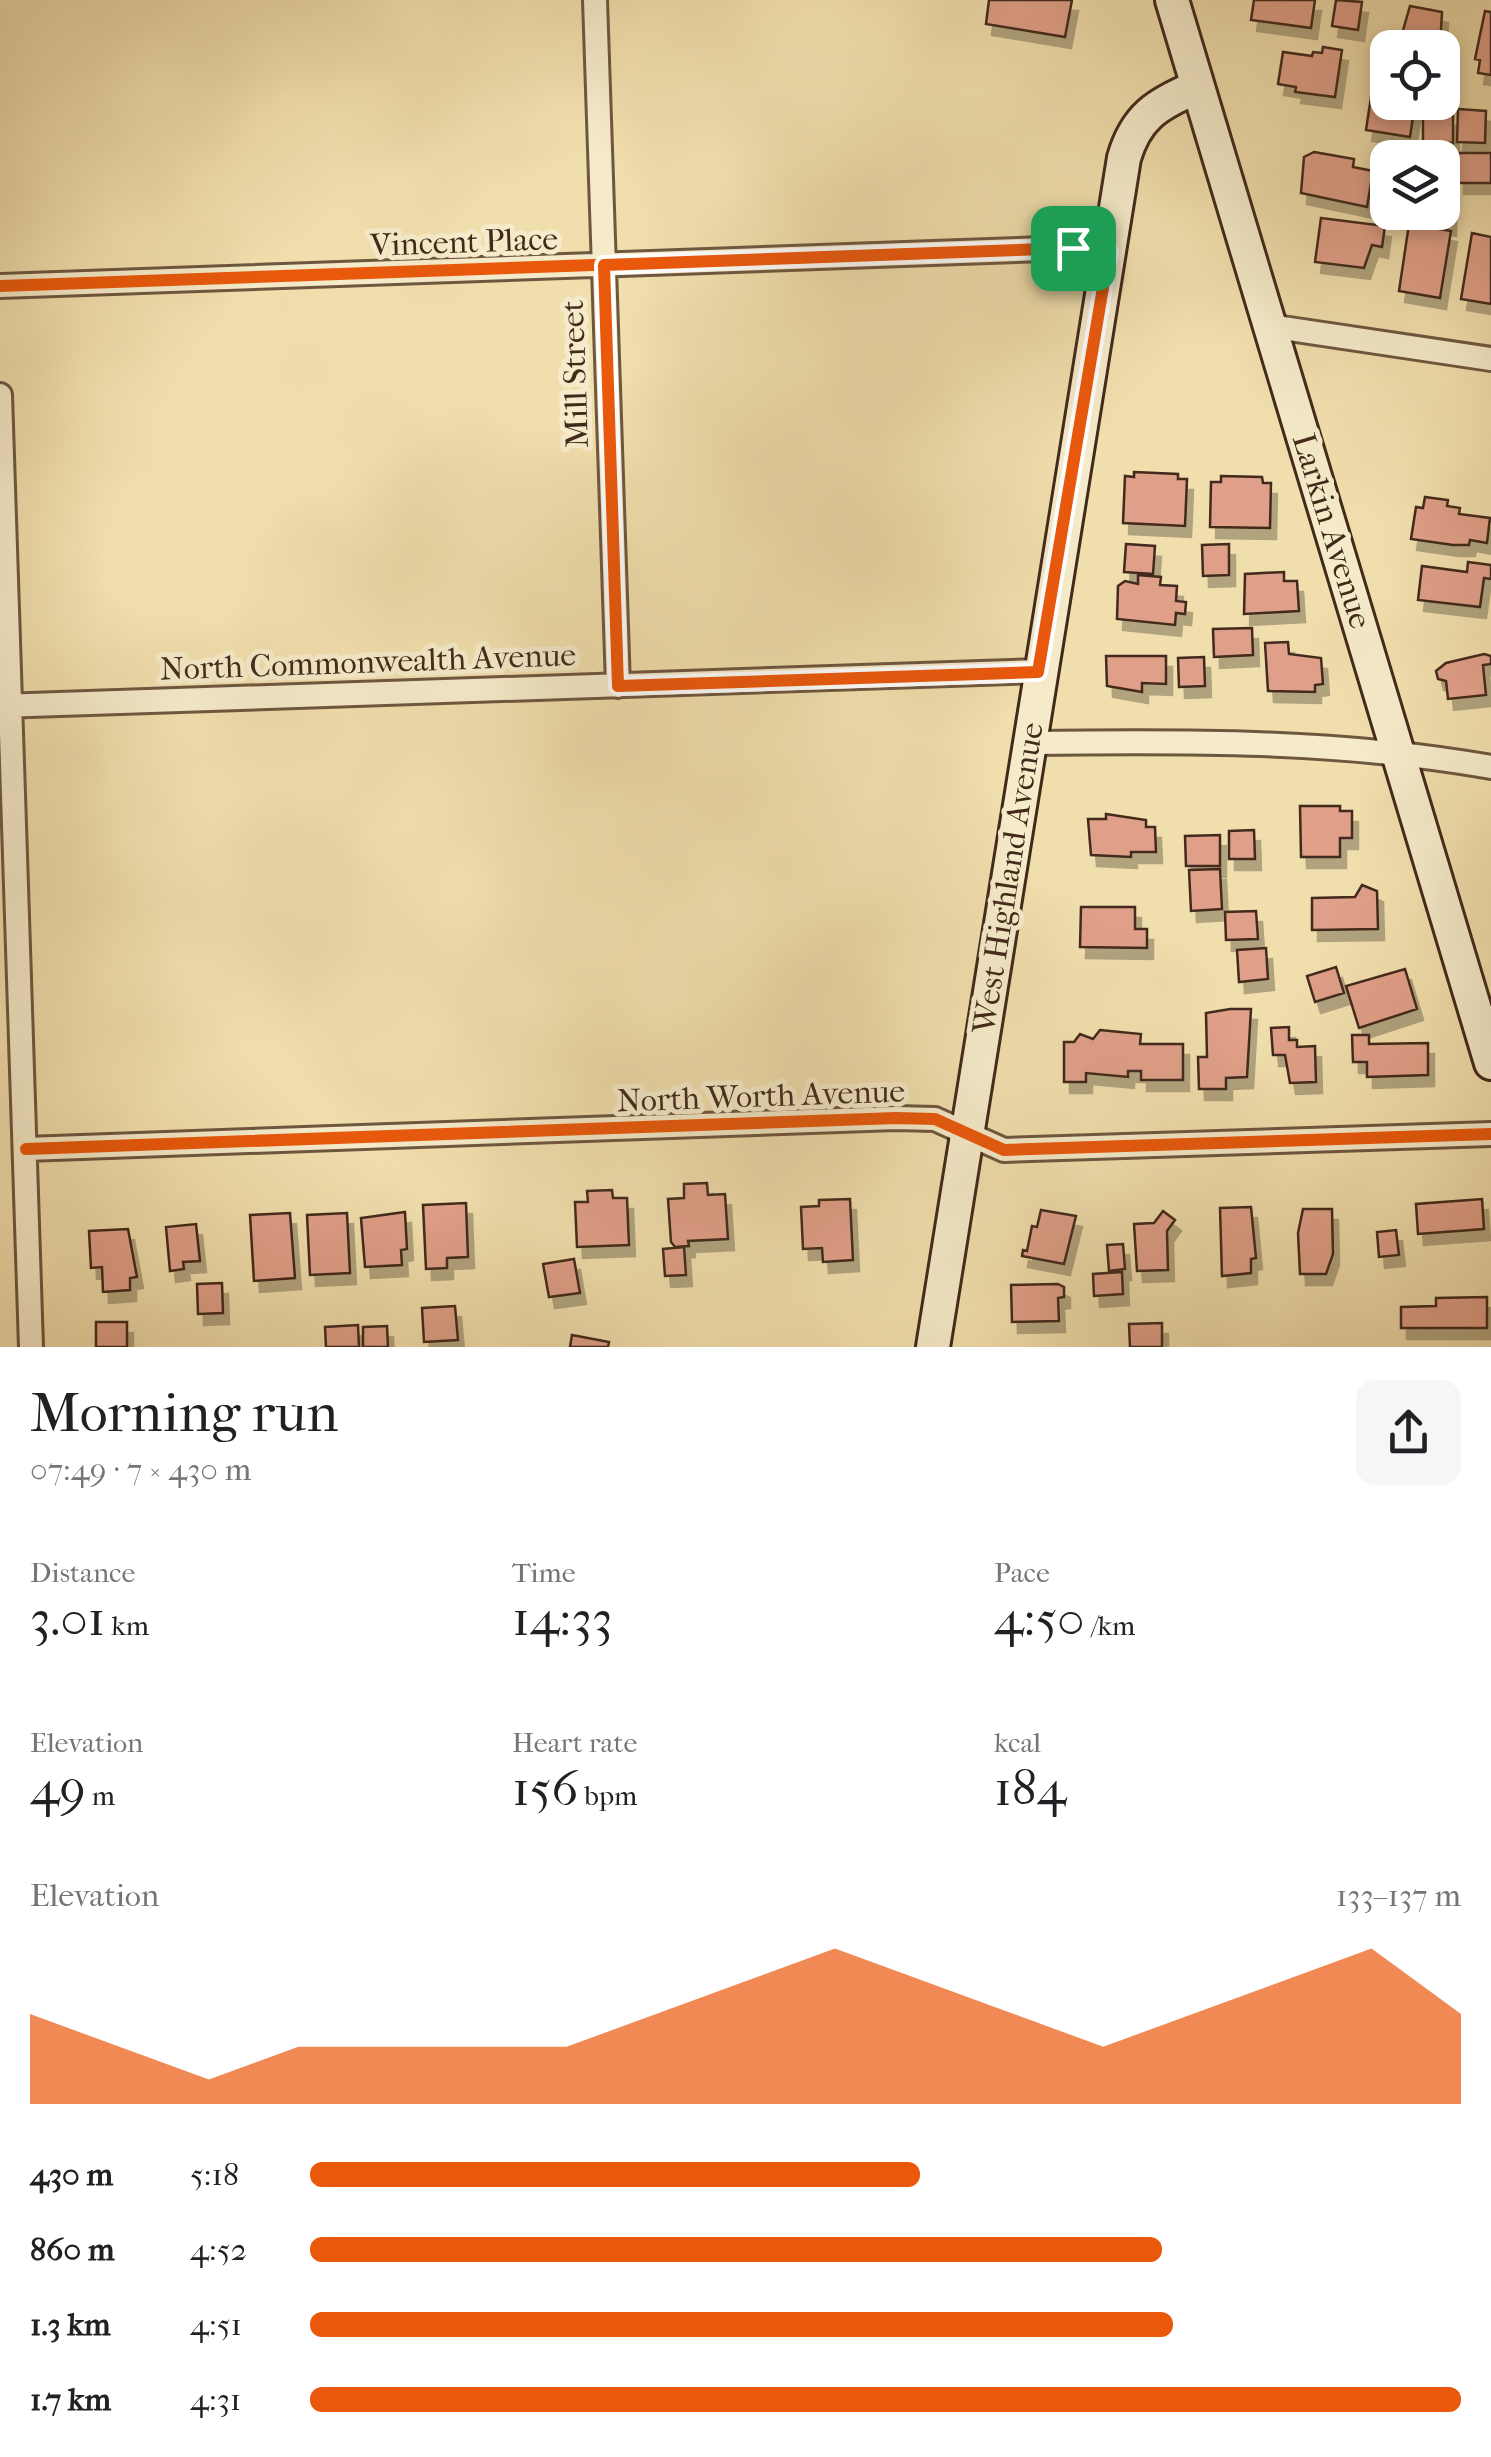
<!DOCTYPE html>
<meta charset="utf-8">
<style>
:root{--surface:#fff;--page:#f6f6f6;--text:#202124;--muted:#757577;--accent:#ea580c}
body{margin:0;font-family:"IM FELL French Canon",serif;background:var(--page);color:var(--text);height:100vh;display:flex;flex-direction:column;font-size:38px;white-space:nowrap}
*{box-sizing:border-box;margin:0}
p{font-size:32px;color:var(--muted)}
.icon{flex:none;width:55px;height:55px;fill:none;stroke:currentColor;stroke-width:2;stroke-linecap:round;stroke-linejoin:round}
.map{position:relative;height:1347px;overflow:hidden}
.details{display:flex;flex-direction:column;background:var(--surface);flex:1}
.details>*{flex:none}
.buttons{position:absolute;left:1370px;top:30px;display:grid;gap:20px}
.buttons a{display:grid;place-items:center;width:90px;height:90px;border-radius:20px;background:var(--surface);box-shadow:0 5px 15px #0003;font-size:50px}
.pin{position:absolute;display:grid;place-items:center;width:85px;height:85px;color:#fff;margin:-42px;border-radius:20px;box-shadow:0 5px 15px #0006}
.round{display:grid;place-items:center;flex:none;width:105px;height:105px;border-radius:20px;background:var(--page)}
.headline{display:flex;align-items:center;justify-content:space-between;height:170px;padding:0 30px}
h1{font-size:55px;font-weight:600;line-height:75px}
.figures{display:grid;grid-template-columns:repeat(3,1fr);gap:15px;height:170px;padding:10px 30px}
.figures div{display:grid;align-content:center}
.figures b{font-size:50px;font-weight:600}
.figures small{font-size:28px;font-weight:400}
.figures p{font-size:28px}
.chart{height:280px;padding:20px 30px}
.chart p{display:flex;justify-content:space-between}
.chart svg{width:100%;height:180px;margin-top:10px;fill:var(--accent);opacity:.7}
ul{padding:0 30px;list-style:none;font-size:32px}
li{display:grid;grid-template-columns:160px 120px 1fr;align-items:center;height:75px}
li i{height:25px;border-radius:12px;background:var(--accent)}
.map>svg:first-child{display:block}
.building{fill:#df9f88;stroke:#422a1b;stroke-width:2.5;filter:url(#shadow)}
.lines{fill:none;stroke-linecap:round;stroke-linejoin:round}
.minor-casing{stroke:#6e573f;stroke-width:28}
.secondary-casing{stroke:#422a1b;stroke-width:38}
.minor{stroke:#f5eac9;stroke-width:22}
.secondary{stroke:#f5eac9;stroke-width:32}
.cycleway-casing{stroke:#f5eac9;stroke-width:19}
.cycleway{stroke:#e8590c;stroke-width:12}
.route-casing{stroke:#fff;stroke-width:20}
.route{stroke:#ea580c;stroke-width:12}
.labels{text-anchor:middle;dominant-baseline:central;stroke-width:10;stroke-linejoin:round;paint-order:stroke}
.street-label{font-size:32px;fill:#422a1b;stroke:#f5eac9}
</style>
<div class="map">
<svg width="1491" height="1347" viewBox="0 0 1491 1347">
<defs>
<filter id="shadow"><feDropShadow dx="6" dy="11" stdDeviation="0" flood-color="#0004"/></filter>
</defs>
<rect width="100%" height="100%" fill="#f0deac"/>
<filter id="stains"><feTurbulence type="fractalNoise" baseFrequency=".002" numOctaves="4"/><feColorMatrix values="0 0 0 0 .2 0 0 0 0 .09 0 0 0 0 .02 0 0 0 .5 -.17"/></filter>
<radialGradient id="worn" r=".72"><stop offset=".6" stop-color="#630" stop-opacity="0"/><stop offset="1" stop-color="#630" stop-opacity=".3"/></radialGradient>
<!-- building -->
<path class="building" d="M 989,0 L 1072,0 L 1065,37 L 986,24 Z
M 1254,0 L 1315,0 L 1311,28 L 1251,20 Z
M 1336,0 L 1362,2 L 1358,30 L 1332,26 Z
M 1410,6 L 1442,12 L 1440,48 L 1398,48 Z
M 1485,11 L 1491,12 L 1491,75 L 1478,73 L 1480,60 L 1475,59 Z
M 1323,47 L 1342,50 L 1335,97 L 1295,92 L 1296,87 L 1278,84 L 1283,52 L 1312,56 L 1313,52 L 1322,53 Z
M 1371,97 L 1415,104 L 1410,137 L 1366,130 Z
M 1458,109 L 1486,111 L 1485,143 L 1457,142 Z
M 1423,114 L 1453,115 L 1453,143 L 1423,142 Z
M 1314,152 L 1354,159 L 1353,167 L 1373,171 L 1367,207 L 1301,193 L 1304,157 Z
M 1458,153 L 1491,153 L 1491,183 L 1458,183 Z
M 1442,184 L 1451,184 L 1450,225 L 1422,220 L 1422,212 L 1442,212 Z
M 1321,218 L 1385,226 L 1382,247 L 1372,245 L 1364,268 L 1315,262 Z
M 1409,224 L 1451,231 L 1440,298 L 1399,291 Z
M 1472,233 L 1491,237 L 1491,304 L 1461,299 Z
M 1134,472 L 1178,474 L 1178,479 L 1187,479 L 1185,526 L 1123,523 L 1125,476 L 1134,477 Z
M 1221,476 L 1262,477 L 1263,483 L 1271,483 L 1270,528 L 1210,527 L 1211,482 L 1221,482 Z
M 1425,497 L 1448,500 L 1447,506 L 1460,508 L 1459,514 L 1490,518 L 1487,543 L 1470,540 L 1469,545 L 1453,545 L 1411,539 L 1416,507 L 1423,508 Z
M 1126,544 L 1155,546 L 1153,574 L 1124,572 Z
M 1229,544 L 1229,575 L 1203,576 L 1202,545 Z
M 1468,562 L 1491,565 L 1491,579 L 1484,578 L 1480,607 L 1418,600 L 1422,566 L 1467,572 Z
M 1284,572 L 1284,581 L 1297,581 L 1299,611 L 1244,614 L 1245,574 Z
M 1138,575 L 1161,577 L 1160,585 L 1177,586 L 1176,601 L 1186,602 L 1185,614 L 1176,613 L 1175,625 L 1117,619 L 1118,586 L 1125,581 L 1138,584 Z
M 1252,628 L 1253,655 L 1214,657 L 1213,629 Z
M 1288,642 L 1289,654 L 1321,658 L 1323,684 L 1315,685 L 1315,692 L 1268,691 L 1265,643 Z
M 1484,654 L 1491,656 L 1491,664 L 1483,665 L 1486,695 L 1448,699 L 1446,681 L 1438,679 L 1436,671 L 1446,663 Z
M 1106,656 L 1166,656 L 1166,684 L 1142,683 L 1142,692 L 1107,686 Z
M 1204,657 L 1205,686 L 1179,687 L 1178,658 Z
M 1300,806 L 1340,806 L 1340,811 L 1352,811 L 1352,838 L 1340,838 L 1340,857 L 1301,857 Z
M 1106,814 L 1146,820 L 1146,827 L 1155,827 L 1156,852 L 1131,852 L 1131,857 L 1091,855 L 1088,819 L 1106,819 Z
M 1254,830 L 1255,859 L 1229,859 L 1229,831 Z
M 1220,835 L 1220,866 L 1186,866 L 1185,836 Z
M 1220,869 L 1222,909 L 1191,911 L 1189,870 Z
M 1362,885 L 1377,891 L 1378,929 L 1312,930 L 1312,898 L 1355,897 Z
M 1081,907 L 1135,907 L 1135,929 L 1147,929 L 1147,948 L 1080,947 Z
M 1256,911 L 1258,939 L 1226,940 L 1225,912 Z
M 1266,948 L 1268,979 L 1239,982 L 1237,950 Z
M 1336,967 L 1344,993 L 1315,1002 L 1307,976 Z
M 1405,969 L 1417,1009 L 1359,1028 L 1346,986 Z
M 1230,1009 L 1251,1009 L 1247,1077 L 1226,1078 L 1226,1089 L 1199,1089 L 1198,1057 L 1207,1057 L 1206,1013 Z
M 1289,1027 L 1289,1040 L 1297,1040 L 1297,1047 L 1315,1046 L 1316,1082 L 1290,1083 L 1285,1055 L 1273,1055 L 1271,1028 Z
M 1100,1030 L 1141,1034 L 1140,1044 L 1183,1044 L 1183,1080 L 1141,1080 L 1141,1071 L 1128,1071 L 1128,1077 L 1086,1073 L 1086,1082 L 1064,1082 L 1064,1042 L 1074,1042 L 1080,1034 L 1093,1039 Z
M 1352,1035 L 1369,1035 L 1369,1044 L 1428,1043 L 1428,1075 L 1367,1077 L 1367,1062 L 1353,1062 Z
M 707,1183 L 708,1195 L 725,1194 L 728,1239 L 688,1241 L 689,1246 L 675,1247 L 671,1242 L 668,1199 L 684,1198 L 684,1184 Z
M 612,1190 L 613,1198 L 627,1198 L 629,1245 L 577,1247 L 575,1202 L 588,1202 L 587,1191 Z
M 850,1199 L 853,1260 L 823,1262 L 822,1248 L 803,1249 L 801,1207 L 819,1206 L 819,1200 Z
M 1482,1199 L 1484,1229 L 1418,1234 L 1416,1204 Z
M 466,1203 L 468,1257 L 447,1258 L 447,1268 L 426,1269 L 423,1205 Z
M 1251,1207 L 1256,1258 L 1251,1259 L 1251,1273 L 1222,1276 L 1220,1208 Z
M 1303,1209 L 1332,1209 L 1333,1254 L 1326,1274 L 1300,1274 L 1298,1233 Z
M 1041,1210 L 1076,1216 L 1064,1264 L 1022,1256 L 1023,1250 L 1027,1251 L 1032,1226 L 1037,1227 Z
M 1163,1211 L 1175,1220 L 1167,1231 L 1168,1270 L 1137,1271 L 1134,1224 L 1154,1223 Z
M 405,1212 L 407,1249 L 401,1250 L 402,1265 L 365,1267 L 361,1218 Z
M 290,1213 L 295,1278 L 254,1281 L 250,1215 Z
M 347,1213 L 350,1273 L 310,1275 L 307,1215 Z
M 196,1224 L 200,1261 L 183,1262 L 184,1269 L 170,1271 L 166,1227 Z
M 128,1229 L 137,1277 L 130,1278 L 130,1290 L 103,1292 L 102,1267 L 91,1268 L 89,1231 Z
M 1396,1230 L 1399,1255 L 1379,1257 L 1377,1232 Z
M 1123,1244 L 1125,1269 L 1109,1271 L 1107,1245 Z
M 684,1247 L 686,1275 L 665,1276 L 663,1249 Z
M 574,1259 L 580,1293 L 549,1297 L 543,1264 Z
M 1122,1272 L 1123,1294 L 1094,1296 L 1093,1274 Z
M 222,1283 L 223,1313 L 198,1314 L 197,1284 Z
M 1058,1284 L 1064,1287 L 1064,1297 L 1058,1298 L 1059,1321 L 1012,1322 L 1011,1285 Z
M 1487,1297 L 1487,1328 L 1401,1328 L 1401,1307 L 1436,1306 L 1436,1298 Z
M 455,1306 L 458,1340 L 424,1342 L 422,1308 Z
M 96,1322 L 127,1322 L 127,1347 L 96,1347 Z
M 1162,1323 L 1162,1347 L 1130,1347 L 1129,1324 Z
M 358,1325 L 359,1347 L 326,1347 L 325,1327 Z
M 387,1326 L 388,1347 L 363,1347 L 363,1327 Z
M 572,1335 L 609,1342 L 608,1347 L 570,1347 Z"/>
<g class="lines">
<!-- minor casing -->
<g class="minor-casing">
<path id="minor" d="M 595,0 L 618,686
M 0,286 L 1073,248 L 1109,252
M 1269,326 L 1491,359
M 0,395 L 31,1347
M 0,706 L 1039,671
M 1031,743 C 1184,741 1339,740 1491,767
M 26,1149 L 896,1118 L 935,1119 L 1004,1150 L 1491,1134"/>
</g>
<!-- secondary casing -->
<g class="secondary-casing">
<path id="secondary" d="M 1172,0 L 1491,1063
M 933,1347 L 1124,158 C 1136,117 1157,104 1195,88"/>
</g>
<!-- minor -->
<use href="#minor" class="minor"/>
<!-- secondary -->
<use href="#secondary" class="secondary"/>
<!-- cycleway casing -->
<g class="cycleway-casing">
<path id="cycleway" d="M 0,286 L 1073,248 L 1109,252
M 26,1149 L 896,1118 L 935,1119 L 1004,1150 L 1491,1134"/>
</g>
<!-- cycleway -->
<use href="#cycleway" class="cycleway"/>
</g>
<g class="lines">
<!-- route casing -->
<g class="route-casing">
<path id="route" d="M 1073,248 L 1109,252 L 1038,672 L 618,686 L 604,265 Z"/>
</g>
<!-- route -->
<use href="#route" class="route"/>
</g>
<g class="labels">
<!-- street labels -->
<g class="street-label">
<text transform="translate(464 242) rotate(-2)">Vincent Place</text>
<text transform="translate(575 374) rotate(-92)">Mill Street</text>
<text transform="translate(1332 531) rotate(73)">Larkin Avenue</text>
<text transform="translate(368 662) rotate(-2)">North Commonwealth Avenue</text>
<text transform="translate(1008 878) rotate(-81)">West Highland Avenue</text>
<text transform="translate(761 1096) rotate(-2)">North Worth Avenue</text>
</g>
</g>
<rect width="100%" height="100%" filter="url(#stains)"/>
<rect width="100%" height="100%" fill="url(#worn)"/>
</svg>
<div class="buttons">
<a><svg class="icon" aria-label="locate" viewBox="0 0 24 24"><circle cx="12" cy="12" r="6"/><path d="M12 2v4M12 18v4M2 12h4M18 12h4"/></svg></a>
<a><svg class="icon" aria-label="layers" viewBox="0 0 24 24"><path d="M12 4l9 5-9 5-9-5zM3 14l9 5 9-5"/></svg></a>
</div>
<div class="pin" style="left:1073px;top:248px;background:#1e9e55"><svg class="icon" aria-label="arrive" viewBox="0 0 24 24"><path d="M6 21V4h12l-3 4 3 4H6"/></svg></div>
</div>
<section class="details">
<div class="headline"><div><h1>Morning run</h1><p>07:49 · 7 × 430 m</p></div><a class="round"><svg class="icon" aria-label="share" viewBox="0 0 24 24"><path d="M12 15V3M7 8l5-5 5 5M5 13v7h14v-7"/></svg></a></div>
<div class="figures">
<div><p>Distance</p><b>3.01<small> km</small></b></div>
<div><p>Time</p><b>14:33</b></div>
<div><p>Pace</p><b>4:50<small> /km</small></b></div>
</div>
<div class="figures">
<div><p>Elevation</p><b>49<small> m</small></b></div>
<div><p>Heart rate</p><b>156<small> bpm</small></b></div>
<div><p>kcal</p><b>184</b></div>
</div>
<div class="chart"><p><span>Elevation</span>133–137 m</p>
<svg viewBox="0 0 160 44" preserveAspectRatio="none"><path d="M0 44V22L10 30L20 38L30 30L40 30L50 30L60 30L70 22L80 14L90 6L100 14L110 22L120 30L130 22L140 14L150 6L160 22V44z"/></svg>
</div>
<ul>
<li><b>430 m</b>5:18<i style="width:53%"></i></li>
<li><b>860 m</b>4:52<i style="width:74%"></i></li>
<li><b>1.3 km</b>4:51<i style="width:75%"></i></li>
<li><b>1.7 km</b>4:31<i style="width:100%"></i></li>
</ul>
</section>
